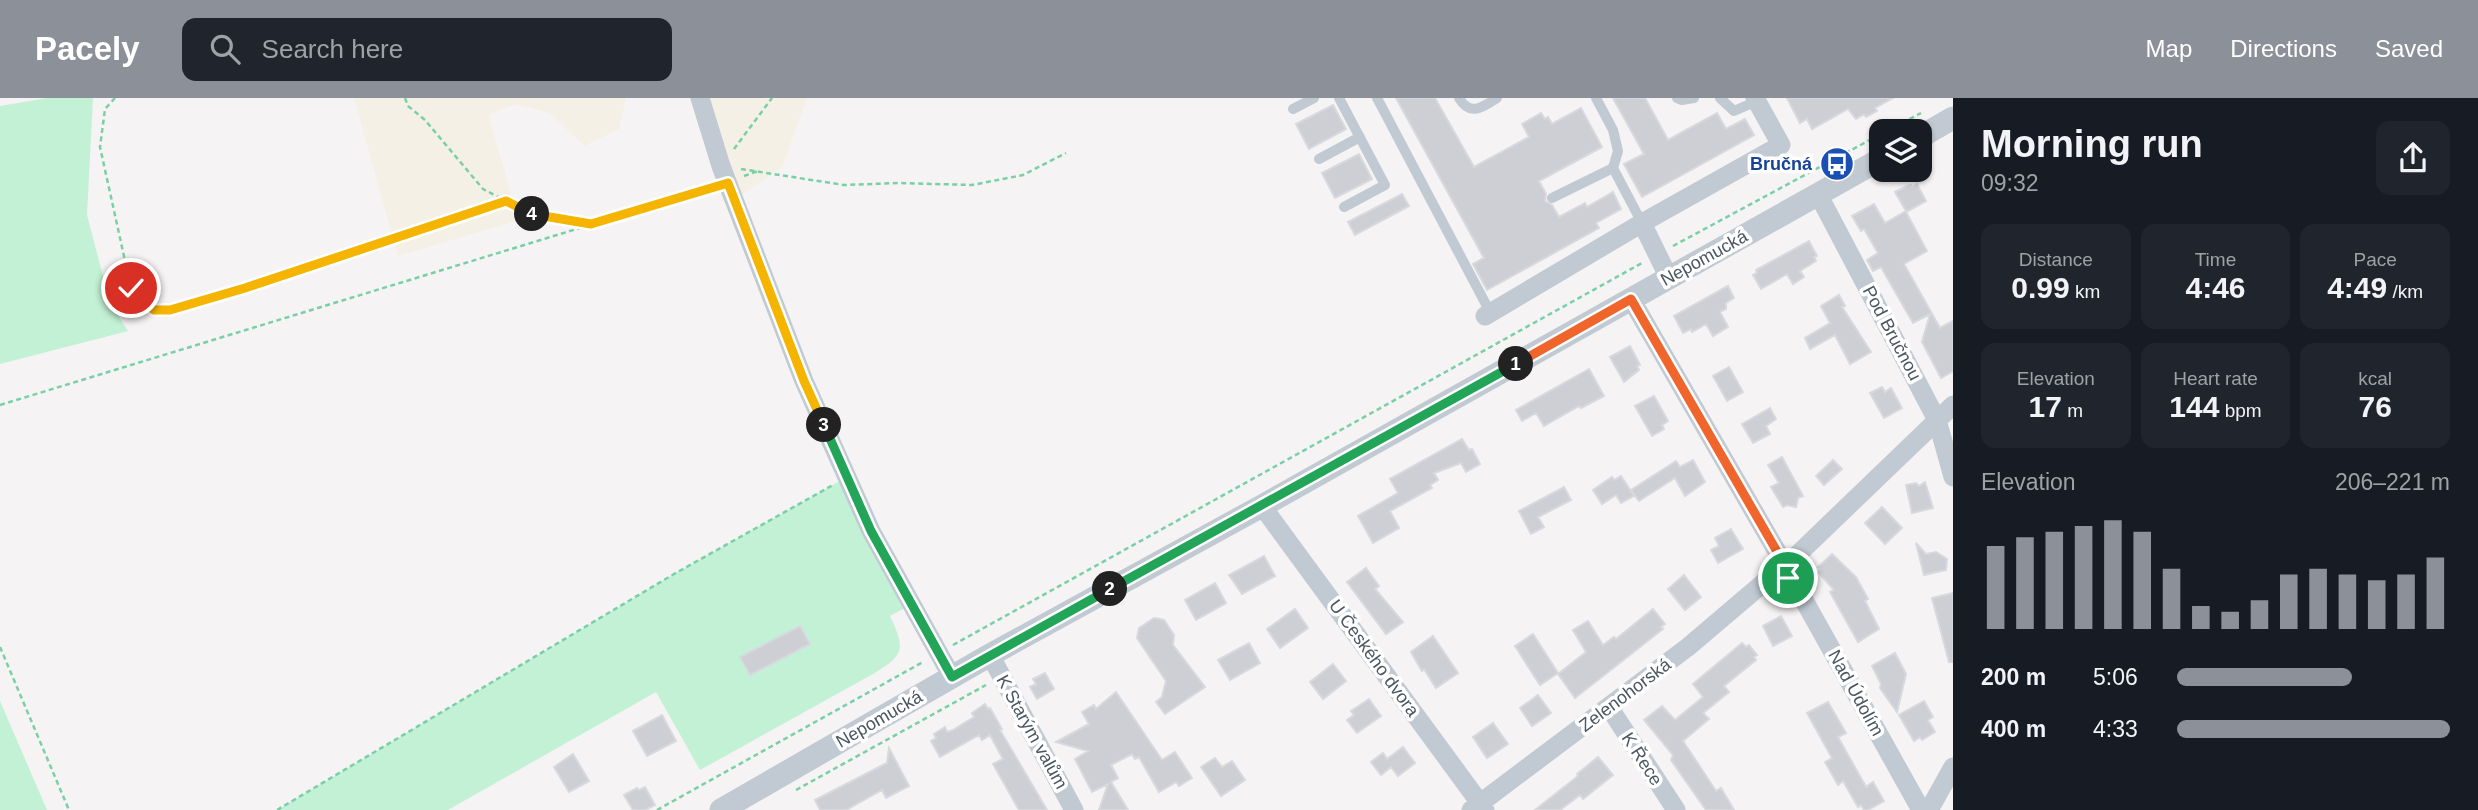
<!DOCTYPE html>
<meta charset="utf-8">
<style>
:root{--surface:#171b24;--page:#20242c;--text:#f1f3f6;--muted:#9ea1a6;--accent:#8c9099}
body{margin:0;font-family:Arial,sans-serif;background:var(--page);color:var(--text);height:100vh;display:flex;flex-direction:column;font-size:26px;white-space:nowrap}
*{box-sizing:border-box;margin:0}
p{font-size:23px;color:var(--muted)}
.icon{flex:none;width:38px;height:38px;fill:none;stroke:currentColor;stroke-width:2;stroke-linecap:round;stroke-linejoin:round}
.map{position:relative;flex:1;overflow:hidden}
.panel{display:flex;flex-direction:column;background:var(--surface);width:525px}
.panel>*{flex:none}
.tools{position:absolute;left:1869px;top:21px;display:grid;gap:14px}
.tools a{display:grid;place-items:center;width:63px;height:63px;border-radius:14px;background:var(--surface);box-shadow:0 2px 5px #0004;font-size:35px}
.pin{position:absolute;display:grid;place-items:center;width:60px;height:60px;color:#fff;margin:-30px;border:4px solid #fff;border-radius:50%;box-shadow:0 2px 7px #0007}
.km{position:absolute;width:35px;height:35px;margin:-18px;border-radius:50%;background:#222;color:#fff;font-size:19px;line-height:35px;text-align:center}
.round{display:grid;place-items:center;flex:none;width:74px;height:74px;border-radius:14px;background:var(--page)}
.headline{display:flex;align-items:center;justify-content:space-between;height:119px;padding:0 28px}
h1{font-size:38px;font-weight:800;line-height:52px}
.figures{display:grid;grid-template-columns:repeat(3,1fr);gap:10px;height:119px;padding:7px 28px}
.figures div{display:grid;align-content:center;border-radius:14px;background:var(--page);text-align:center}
.figures b{font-size:30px;font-weight:800}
.figures small{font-size:19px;font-weight:400}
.figures p{font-size:19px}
.chart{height:196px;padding:14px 28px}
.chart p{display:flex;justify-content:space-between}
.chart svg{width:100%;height:126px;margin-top:7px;stroke:var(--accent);stroke-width:6}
ul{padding:0 28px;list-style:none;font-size:23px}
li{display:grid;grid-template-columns:112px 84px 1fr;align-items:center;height:52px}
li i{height:18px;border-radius:9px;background:var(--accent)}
header{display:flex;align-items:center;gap:42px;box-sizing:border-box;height:98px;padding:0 35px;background:var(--accent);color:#fff}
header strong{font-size:33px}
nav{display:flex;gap:38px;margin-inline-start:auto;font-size:24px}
.search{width:490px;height:63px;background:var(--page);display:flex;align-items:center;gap:18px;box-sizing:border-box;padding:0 24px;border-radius:14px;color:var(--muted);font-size:26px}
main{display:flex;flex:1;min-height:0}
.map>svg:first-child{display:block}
.green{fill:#c3f1d5}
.sand{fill:#f5f0e5}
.building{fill:#cdcfd5;stroke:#d7d9de;stroke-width:2}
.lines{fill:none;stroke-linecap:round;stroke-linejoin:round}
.path{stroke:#7ad0a6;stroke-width:2.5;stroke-dasharray:5 3.5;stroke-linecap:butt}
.service{stroke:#c1cad2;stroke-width:10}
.minor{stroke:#c1cad2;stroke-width:19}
.tertiary{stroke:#c1cad2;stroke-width:23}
.split-1-casing{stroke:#fff;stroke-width:14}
.split-2-casing{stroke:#fff;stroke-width:14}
.split-3-casing{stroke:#fff;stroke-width:14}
.split-4-casing{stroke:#fff;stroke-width:14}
.split-5-casing{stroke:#fff;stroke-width:14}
.split-1{stroke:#f0652b;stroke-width:9}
.split-2{stroke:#22a559;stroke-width:9}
.split-3{stroke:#22a559;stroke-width:9}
.split-4{stroke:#f5b400;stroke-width:9}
.split-5{stroke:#f5b400;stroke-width:9}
.labels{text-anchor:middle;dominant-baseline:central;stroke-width:7;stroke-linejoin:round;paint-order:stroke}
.transit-label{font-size:18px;font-weight:bold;fill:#164399;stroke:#fff;text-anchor:end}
.street-label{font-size:18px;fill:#4a5661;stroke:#fff}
</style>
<header>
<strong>Pacely</strong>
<div class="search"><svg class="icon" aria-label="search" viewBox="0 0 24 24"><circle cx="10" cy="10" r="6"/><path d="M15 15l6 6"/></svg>Search here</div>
<nav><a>Map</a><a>Directions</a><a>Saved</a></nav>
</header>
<main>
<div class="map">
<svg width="1953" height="712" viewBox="0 0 1953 712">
<rect width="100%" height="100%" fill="#f5f3f3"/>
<!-- green -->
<path class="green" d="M 47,0 L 93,0 L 87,117 L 110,205 L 128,233 L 0,266 L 0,8 Z
M 847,379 L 912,506 L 890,518 C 906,552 904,557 873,576 L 700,672 L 656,594 L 448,712 L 277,712 L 674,476 Z
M 0,603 L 47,712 L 0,712 Z"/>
<!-- sand -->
<path class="sand" d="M 354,0 L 626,0 L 619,31 L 584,48 L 550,15 L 516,6 L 488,17 L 519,122 L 398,158 Z
M 701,0 L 807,0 L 782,69 L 734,102 Z"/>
<!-- building -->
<path class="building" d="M 1396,0 L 1435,0 L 1474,69 L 1529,39 L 1522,26 L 1541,15 L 1545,21 L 1548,19 L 1552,26 L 1581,10 L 1602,49 L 1539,83 L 1546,96 L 1545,103 L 1552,107 L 1559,119 L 1585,105 L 1587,109 L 1613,94 L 1621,111 L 1596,125 L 1599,130 L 1487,192 L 1473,166 L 1484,160 Z
M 1613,0 L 1645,0 L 1668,42 L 1717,15 L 1726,31 L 1745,21 L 1754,37 L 1642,99 L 1624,66 L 1644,56 Z
M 1787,0 L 1893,0 L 1875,10 L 1877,13 L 1866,19 L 1864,16 L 1856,21 L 1848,11 L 1812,31 L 1807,21 L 1800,25 Z
M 1333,7 L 1346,31 L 1309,51 L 1296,26 Z
M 1359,56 L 1372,81 L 1335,100 L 1322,75 Z
M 1917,86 L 1926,103 L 1906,114 L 1927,153 L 1904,166 L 1940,230 L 1953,223 L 1953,273 L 1941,280 L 1922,244 L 1930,216 L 1913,225 L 1881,169 L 1873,173 L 1867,162 L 1878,155 L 1864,131 L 1861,133 L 1852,118 L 1874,106 L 1885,125 L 1906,113 L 1895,94 L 1907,88 L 1911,87 L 1912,89 Z
M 1402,96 L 1409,108 L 1355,137 L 1348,124 Z
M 1809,143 L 1817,158 L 1814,159 L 1816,163 L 1800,173 L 1804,179 L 1793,186 L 1787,176 L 1761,191 L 1753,177 L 1757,175 L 1756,172 Z
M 1728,188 L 1734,200 L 1726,205 L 1726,211 L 1720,214 L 1728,229 L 1713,238 L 1706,226 L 1692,234 L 1691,231 L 1683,235 L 1674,218 Z
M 1839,197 L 1845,208 L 1842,209 L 1871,254 L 1850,266 L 1835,237 L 1810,251 L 1805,240 L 1830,225 L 1821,208 Z
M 1630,248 L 1640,267 L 1637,268 L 1639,272 L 1624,284 L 1610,259 Z
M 1729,269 L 1743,294 L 1727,303 L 1713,278 Z
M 1589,271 L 1604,298 L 1581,310 L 1579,308 L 1544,328 L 1536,315 L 1522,323 L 1516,312 Z
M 1882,289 L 1885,294 L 1891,290 L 1902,310 L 1884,320 L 1870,295 Z
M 1654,298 L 1668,323 L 1662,327 L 1664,331 L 1652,338 L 1635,308 Z
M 1770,310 L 1776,321 L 1766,328 L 1770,336 L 1753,345 L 1742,326 Z
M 1462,341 L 1469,352 L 1472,351 L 1480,366 L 1466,374 L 1461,365 L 1434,375 L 1438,382 L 1430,387 L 1432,390 L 1390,413 L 1399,430 L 1373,445 L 1358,418 L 1398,395 L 1390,381 Z
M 1782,359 L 1803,398 L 1798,400 L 1796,409 L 1787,407 L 1783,409 L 1771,389 L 1779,385 L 1768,367 Z
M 1693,362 L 1705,384 L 1685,398 L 1675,380 L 1639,403 L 1631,392 L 1676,363 L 1680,369 Z
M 1833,362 L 1842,371 L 1824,387 L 1816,378 Z
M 1621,378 L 1634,398 L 1621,405 L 1616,397 L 1602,406 L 1593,392 L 1612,379 L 1614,382 Z
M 1925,384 L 1933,410 L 1912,415 L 1906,387 L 1916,385 L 1919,388 Z
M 1564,389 L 1571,402 L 1538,419 L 1544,429 L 1531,436 L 1519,413 Z
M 1882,409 L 1902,430 L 1885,446 L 1865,425 Z
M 1731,431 L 1743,451 L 1718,465 L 1711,452 L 1719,448 L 1715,440 Z
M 1916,445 L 1926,456 L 1936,454 L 1947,461 L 1946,472 L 1924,477 Z
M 1832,456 L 1856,479 L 1868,501 L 1865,503 L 1879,531 L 1858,544 L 1830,494 L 1834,492 L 1818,474 L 1820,471 L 1818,469 Z
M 1264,458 L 1275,478 L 1242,496 L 1229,477 Z
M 1366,470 L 1379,488 L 1375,491 L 1403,524 L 1386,536 L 1347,484 Z
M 1684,477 L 1701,499 L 1685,512 L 1668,491 Z
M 1215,485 L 1226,505 L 1196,522 L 1185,502 Z
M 1953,495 L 1953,564 L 1949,564 L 1932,500 Z
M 1295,511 L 1308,530 L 1280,550 L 1267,531 Z
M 1653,511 L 1665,526 L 1661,529 L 1663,531 L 1575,600 L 1558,576 L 1586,554 L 1573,532 L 1588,523 L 1603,547 L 1614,539 L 1616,541 Z
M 1781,518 L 1792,538 L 1773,548 L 1763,528 Z
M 1154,520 L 1164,522 L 1174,537 L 1173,547 L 1205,589 L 1165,616 L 1156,604 L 1162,599 L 1166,583 L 1137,540 L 1139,530 Z
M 800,528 L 810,546 L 750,577 L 740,559 Z
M 1533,536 L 1558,575 L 1540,587 L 1515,548 Z
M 1433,538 L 1458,575 L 1436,590 L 1424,571 L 1422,573 L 1411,554 Z
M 1249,545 L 1260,565 L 1230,582 L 1218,562 Z
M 1742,545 L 1746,549 L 1749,547 L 1757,557 L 1754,559 L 1756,562 L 1724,588 L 1729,594 L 1703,615 L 1709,621 L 1683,643 L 1716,693 L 1721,690 L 1734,712 L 1706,712 L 1671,662 L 1673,657 L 1644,622 L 1662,608 L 1675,622 L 1703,599 L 1693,586 Z
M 1895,555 L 1906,576 L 1897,614 L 1880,590 L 1881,586 L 1872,568 Z
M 1333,566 L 1346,583 L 1323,601 L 1310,584 Z
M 1045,575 L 1054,591 L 1037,601 L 1030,589 L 1036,586 L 1033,581 Z
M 1116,594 L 1162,662 L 1175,654 L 1192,680 L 1179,688 L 1176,684 L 1159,694 L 1139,659 L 1135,661 L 1132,656 L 1111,667 L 1118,680 L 1111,684 L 1128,712 L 1099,712 L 1108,686 L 1092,694 L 1075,661 L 1088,653 L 1056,644 L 1089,626 L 1082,614 L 1094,607 L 1096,611 Z
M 1538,597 L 1551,615 L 1532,628 L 1520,610 Z
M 1369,601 L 1381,618 L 1357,635 L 1347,622 L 1354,617 L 1351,613 Z
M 1924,603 L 1933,619 L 1928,622 L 1935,634 L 1922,642 L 1920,639 L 1914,643 L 1899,617 Z
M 1828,604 L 1846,635 L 1838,639 L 1866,689 L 1873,684 L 1884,703 L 1868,712 L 1864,712 L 1861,707 L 1858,709 L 1843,683 L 1838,687 L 1825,664 L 1832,660 L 1807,615 Z
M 985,606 L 988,611 L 990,610 L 1002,631 L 1000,632 L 1047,712 L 1019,712 L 993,666 L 1003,661 L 990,637 L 982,642 L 979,637 L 940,659 L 931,643 L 936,640 L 934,636 L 945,629 L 947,634 L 953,632 L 974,619 L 972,615 Z
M 662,617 L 676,643 L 647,658 L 633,633 Z
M 1493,625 L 1508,646 L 1487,660 L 1473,639 Z
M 1403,649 L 1415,665 L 1398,678 L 1391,669 L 1381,677 L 1371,664 L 1383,655 L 1387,661 Z
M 889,650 L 909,688 L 886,700 L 882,692 L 846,712 L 820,712 L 815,702 L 887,665 Z
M 573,656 L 589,683 L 569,694 L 554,669 Z
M 1598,659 L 1613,677 L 1583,701 L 1580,697 L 1560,712 L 1535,712 L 1578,678 L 1577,676 Z
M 1215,660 L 1222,669 L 1232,663 L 1245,682 L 1221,698 L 1201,669 Z
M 645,689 L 655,707 L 645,712 L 633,712 L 624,697 L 637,690 L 639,692 Z"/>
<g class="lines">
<!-- path -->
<path class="path" d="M 115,0 L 105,11 L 100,49 L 131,190 L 154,212 L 170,212 L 245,190 L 506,103
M 405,0 L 408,8 L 425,22 L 483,91 L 535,118 L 588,125
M 1887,33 L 1921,15
M 734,51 L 772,0
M 741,71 L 844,87 L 898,85 L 972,87 L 1023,77 L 1066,55
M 744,78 L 758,73
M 1673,148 L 1881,36
M 0,307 L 711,90
M 953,547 L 1642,165
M 0,549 L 69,712
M 796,692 L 986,587
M 277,712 L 674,476 L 833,387
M 657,712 L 923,564"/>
<!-- service -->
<path class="service" d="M 1339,0 L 1385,87 L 1344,109
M 1377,0 L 1490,214
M 1459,0 C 1470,19 1483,9 1497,0
M 1596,0 L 1613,32 L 1618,53 L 1613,70
M 1677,0 L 1682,2 L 1694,0
M 1720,0 L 1734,13 L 1757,3
M 1293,11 L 1314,0
M 1319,61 L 1360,39
M 1552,100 L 1613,70 L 1642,125"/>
<!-- minor -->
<path class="minor" d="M 700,0 L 721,68 L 804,283 L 871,433 L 952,579
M 1818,96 L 1937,322 L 1953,379
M 1669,180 L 1642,125 L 1781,47 L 1755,0
M 1631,201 L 1779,457
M 1485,218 L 1642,125
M 1262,408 L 1485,712
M 1794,460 L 1953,307
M 1791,479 L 1921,712
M 990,557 L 1074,712
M 1609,609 L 1676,712
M 1471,712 L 1688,549 L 1775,475
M 1929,712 L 1953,669"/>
<!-- tertiary -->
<path class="tertiary" d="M 1920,39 L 1953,20
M 721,712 L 990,557 L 1262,408 L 1881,61"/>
</g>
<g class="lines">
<!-- split-1 casing -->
<g class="split-1-casing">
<path id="split-1" d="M 1516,266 L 1631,201 L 1779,457 L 1774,462 L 1773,472 L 1780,480 L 1788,480"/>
</g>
<!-- split-2 casing -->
<g class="split-2-casing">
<path id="split-2" d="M 1110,491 L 1516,266"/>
</g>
<!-- split-3 casing -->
<g class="split-3-casing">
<path id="split-3" d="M 824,327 L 871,433 L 952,579 L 1110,491"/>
</g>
<!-- split-4 casing -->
<g class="split-4-casing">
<path id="split-4" d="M 532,116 L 591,126 L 728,85 L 804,283 L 824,327"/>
</g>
<!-- split-5 casing -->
<g class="split-5-casing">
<path id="split-5" d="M 131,190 L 154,212 L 170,212 L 245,190 L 506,103 L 532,116"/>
</g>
<!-- split-1 -->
<use href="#split-1" class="split-1"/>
<!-- split-2 -->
<use href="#split-2" class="split-2"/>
<!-- split-3 -->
<use href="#split-3" class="split-3"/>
<!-- split-4 -->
<use href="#split-4" class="split-4"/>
<!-- split-5 -->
<use href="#split-5" class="split-5"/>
</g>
<!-- icons -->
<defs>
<g id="bus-disc" transform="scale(1.75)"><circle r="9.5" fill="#1a4fb4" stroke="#fff"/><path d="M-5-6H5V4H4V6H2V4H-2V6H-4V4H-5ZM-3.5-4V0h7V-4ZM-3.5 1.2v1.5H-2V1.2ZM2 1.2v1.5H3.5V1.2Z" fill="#fff"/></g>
</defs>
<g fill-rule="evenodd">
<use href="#bus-disc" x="1837" y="66"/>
</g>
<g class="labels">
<!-- transit labels -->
<g class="transit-label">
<text x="1812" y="66">Bručná</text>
</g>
<!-- street labels -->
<g class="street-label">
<text transform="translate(1704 160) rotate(-29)">Nepomucká</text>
<text transform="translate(1892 235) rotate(62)">Pod Bručnou</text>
<text transform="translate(1374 560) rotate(54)">U Českého dvora</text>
<text transform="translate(1856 595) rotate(61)">Nad Údolím</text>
<text transform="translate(1625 597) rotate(-37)">Zelenohorská</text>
<text transform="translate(879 621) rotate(-30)">Nepomucká</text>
<text transform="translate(1032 634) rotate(61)">K Starým valům</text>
<text transform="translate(1642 661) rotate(57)">K Řece</text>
</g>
</g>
</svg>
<div class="tools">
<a><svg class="icon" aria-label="layers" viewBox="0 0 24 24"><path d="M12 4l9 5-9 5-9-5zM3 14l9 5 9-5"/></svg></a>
</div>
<div class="pin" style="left:1788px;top:480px;background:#1e9e55"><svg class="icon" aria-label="arrive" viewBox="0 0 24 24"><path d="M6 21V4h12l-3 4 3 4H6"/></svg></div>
<div class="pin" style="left:131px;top:190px;background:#d93025"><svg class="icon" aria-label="check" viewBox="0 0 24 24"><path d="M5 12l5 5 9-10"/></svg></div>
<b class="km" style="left:1516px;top:266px">1</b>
<b class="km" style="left:1110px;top:491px">2</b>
<b class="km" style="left:824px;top:327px">3</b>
<b class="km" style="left:532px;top:116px">4</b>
</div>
<section class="panel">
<div class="headline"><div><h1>Morning run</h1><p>09:32</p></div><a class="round"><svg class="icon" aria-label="share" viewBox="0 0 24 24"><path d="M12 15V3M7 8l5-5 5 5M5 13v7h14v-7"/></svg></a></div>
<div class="figures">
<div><p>Distance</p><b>0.99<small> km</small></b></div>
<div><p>Time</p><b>4:46</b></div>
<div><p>Pace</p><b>4:49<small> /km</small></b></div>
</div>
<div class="figures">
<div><p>Elevation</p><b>17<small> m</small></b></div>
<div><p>Heart rate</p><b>144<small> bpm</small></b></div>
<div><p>kcal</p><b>76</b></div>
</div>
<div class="chart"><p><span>Elevation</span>206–221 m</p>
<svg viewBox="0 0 160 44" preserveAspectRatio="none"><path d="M5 44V15M15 44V12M25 44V10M35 44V8M45 44V6M55 44V10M65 44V23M75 44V36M85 44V38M95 44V34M105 44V25M115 44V23M125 44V25M135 44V27M145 44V25M155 44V19"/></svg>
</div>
<ul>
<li><b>200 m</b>5:06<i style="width:64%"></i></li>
<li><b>400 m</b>4:33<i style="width:100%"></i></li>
</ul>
</section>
</main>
